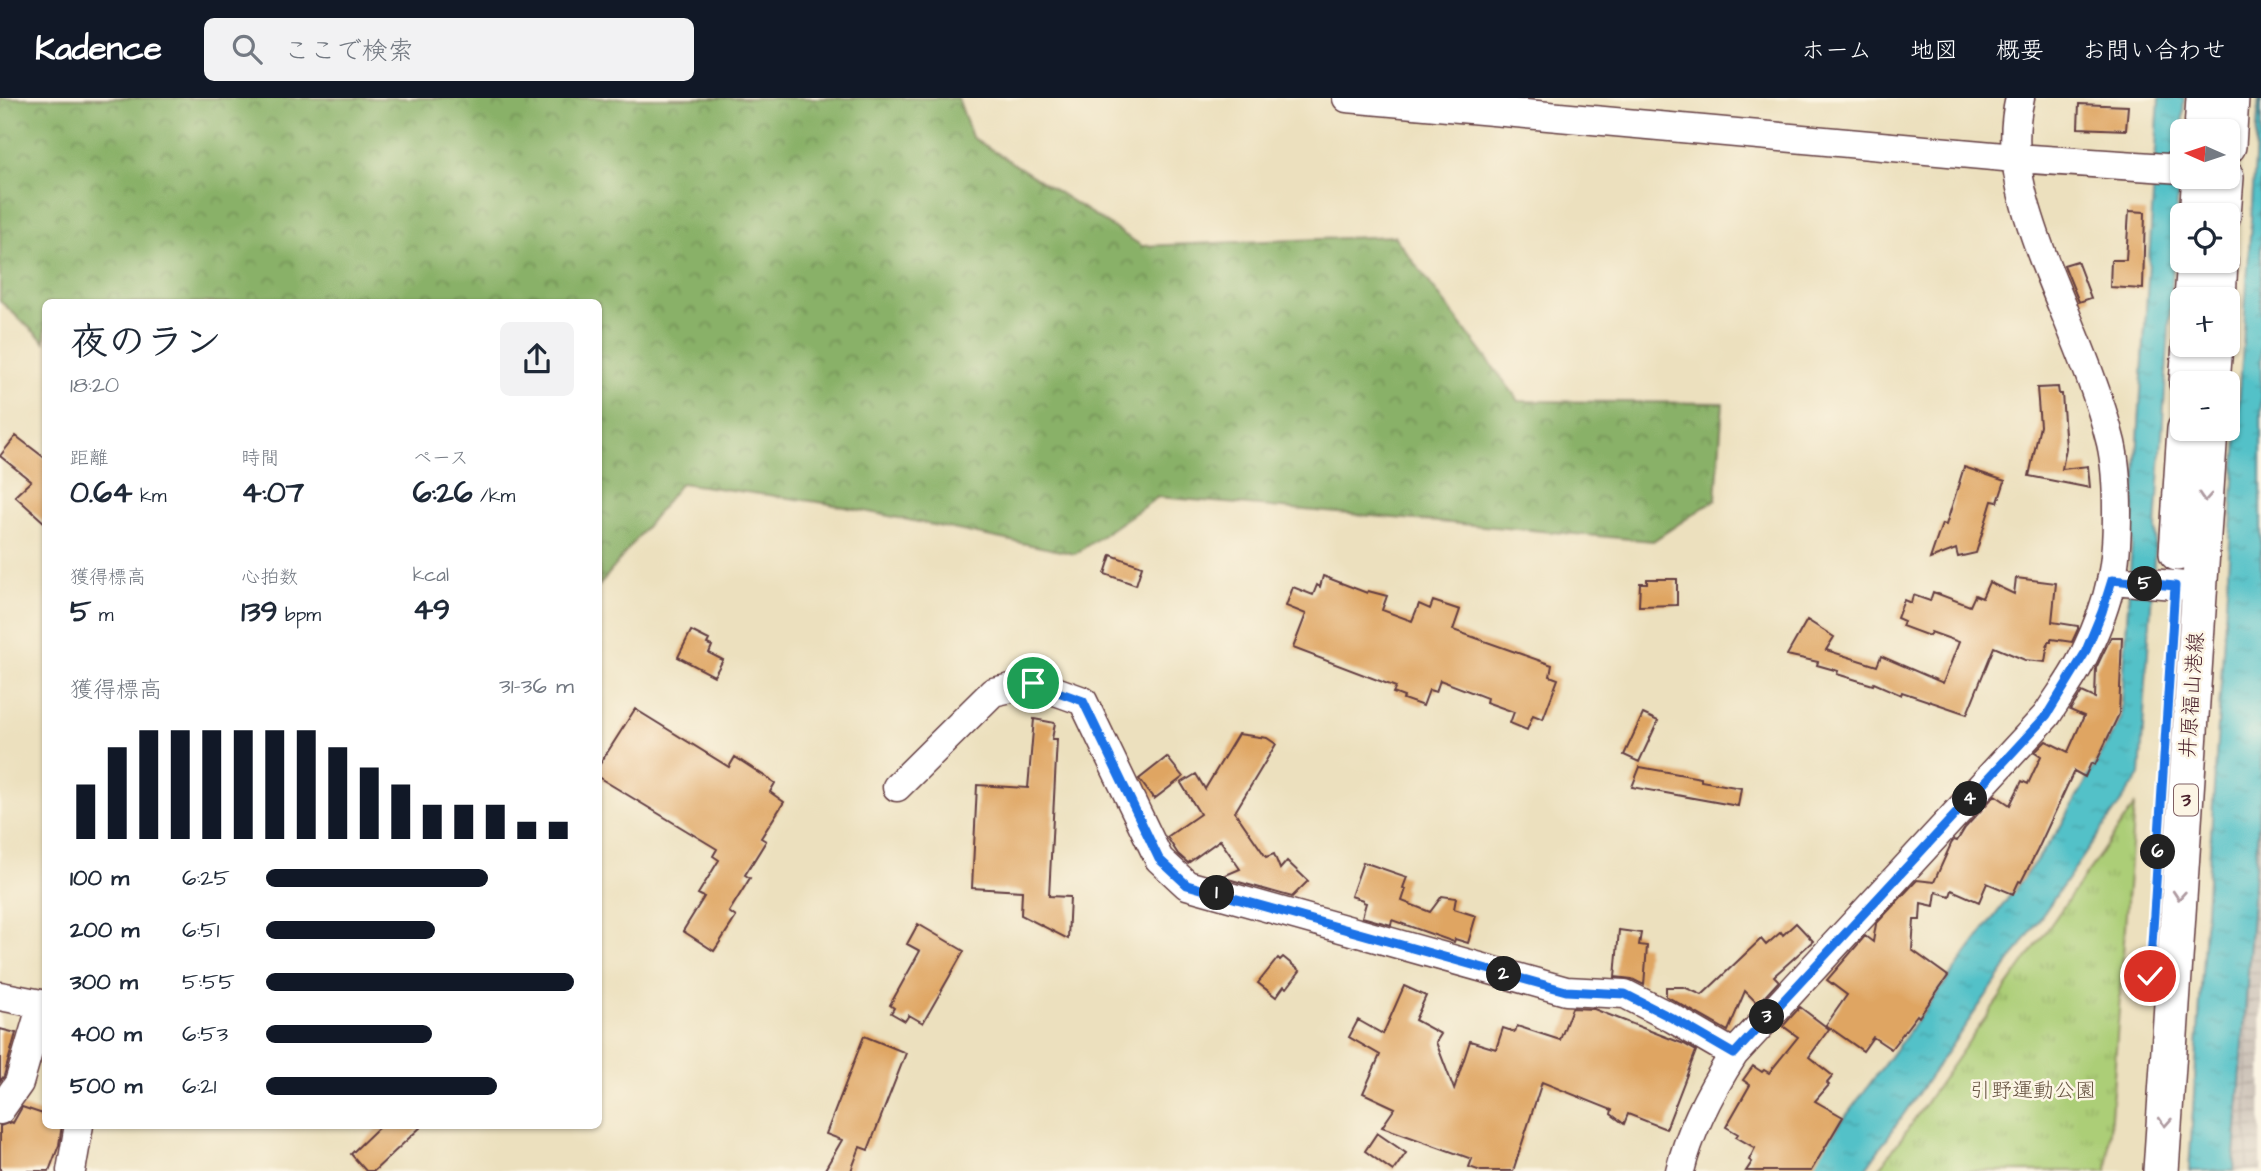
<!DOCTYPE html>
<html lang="ja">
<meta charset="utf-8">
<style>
:root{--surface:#fff;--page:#f2f2f3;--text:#1f2937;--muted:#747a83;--accent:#111827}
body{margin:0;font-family:"Architects Daughter","Klee One",sans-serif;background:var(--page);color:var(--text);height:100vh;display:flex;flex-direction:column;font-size:26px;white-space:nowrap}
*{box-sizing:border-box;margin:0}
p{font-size:23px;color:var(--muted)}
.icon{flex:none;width:38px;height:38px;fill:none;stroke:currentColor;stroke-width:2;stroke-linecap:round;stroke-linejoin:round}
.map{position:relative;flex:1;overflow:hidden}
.side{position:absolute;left:42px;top:201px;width:560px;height:830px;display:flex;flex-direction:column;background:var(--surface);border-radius:10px;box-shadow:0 2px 5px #0004}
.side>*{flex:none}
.needle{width:46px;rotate:273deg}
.fabs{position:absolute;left:2170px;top:21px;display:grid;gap:14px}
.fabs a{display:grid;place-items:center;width:70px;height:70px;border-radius:10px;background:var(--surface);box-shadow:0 2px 5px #0004;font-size:35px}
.pin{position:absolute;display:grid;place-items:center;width:60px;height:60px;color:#fff;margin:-30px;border:4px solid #fff;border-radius:50%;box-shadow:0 2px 7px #0007}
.km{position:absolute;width:35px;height:35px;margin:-18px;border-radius:50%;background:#222;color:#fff;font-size:19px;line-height:35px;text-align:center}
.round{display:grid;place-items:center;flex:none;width:74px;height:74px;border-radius:10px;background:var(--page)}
.summary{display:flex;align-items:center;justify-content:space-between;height:119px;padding:0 28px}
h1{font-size:38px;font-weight:700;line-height:52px}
.stats{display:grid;grid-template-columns:repeat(3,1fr);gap:10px;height:119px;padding:7px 28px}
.stats div{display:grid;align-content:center}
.stats b{font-size:30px;font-weight:700}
.stats small{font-size:19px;font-weight:400}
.stats p{font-size:19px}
.chart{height:196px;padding:14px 28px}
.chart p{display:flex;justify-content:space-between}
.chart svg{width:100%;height:126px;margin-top:7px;stroke:var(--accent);stroke-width:6}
ul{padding:0 28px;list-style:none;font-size:23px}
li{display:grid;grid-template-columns:112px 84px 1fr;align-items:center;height:52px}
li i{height:18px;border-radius:9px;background:var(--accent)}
header{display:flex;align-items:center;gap:42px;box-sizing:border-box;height:98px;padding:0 35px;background:var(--accent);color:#fff}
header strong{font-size:33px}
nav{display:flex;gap:38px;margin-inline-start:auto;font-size:24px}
.search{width:490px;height:63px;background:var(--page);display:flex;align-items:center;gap:18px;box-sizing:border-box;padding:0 24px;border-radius:10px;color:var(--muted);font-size:26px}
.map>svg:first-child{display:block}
.industrial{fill:url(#industrial-grid)}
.grass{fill:url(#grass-tufts);stroke:#7b7651;stroke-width:2}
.forest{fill:url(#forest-crowns);stroke:#6a684a;stroke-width:2}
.water{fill:url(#water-ripples);stroke:#4e707a;stroke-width:2}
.building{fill:#dfa562}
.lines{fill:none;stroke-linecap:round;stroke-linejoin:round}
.minor-casing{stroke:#623c41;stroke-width:31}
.major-casing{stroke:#623c41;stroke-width:38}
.minor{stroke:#fff;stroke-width:28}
.major{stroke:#fff;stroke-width:35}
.oneway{stroke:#ae9aa0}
.route-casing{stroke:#fff;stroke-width:14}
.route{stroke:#1a73e8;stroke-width:9}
.labels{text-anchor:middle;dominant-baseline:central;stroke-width:5;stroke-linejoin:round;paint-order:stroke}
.shield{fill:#fcf5e5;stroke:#7f5f63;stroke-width:2}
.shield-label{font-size:19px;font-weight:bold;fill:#4a1f2b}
.street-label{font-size:21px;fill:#4a1f2b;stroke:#fcf5e5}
.park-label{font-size:21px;fill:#675442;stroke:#fcf5e5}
</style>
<header>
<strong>Kadence</strong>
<div class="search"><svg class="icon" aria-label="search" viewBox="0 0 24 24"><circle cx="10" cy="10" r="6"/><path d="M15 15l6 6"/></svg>ここで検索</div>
<nav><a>ホーム</a><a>地図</a><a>概要</a><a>お問い合わせ</a></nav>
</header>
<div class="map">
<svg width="2261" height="1073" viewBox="0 0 2261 1073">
<defs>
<pattern id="industrial-grid" width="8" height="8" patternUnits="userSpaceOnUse" patternTransform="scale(1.75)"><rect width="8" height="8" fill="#ccc2b8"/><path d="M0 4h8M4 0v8" fill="none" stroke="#b1a69e"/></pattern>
<pattern id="grass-tufts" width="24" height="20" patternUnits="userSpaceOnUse" patternTransform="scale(1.75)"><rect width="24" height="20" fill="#acce77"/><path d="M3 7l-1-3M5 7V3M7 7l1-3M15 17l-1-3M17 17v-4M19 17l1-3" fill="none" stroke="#96b067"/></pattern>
<pattern id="forest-crowns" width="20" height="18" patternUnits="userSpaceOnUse" patternTransform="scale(1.75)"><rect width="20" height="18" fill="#89b168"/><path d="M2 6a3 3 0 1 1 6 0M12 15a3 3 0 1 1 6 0" fill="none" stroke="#728f56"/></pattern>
<pattern id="water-ripples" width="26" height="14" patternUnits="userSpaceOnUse" patternTransform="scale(1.75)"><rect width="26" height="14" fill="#53c1c8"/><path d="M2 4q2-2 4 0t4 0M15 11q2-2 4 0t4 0" fill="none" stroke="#4aa5ac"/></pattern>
</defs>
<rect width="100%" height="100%" fill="#fcf5e5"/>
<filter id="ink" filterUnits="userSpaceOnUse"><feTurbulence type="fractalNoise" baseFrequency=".0143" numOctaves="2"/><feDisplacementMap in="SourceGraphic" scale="14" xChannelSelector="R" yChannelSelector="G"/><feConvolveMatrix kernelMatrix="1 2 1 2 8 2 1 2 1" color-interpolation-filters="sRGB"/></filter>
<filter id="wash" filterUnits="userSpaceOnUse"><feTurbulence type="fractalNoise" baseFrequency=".00686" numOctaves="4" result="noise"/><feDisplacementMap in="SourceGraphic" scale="28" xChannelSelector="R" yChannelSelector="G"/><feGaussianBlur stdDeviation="1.57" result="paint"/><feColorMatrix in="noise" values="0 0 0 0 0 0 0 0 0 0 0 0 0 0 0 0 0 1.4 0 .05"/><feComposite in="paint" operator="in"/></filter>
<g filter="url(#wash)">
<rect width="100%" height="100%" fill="#ece0be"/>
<!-- industrial -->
<path class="industrial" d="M 2261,505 L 2261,1073 L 2224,1073 Z"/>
<!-- grass -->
<path class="grass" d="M 2134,708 L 2107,1073 L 1878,1073 Z"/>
<!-- forest -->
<path class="forest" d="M 0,0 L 958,0 L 972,39 L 1142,148 L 1394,138 L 1519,303 L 1723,305 L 1716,401 L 1653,443 L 1158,399 L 1075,456 L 825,405 L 681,385 L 599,488 L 598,205 L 46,205 L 45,244 L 0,203 Z"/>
<!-- water -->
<path class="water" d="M 2159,0 L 2184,0 L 2140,677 L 1864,1073 L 1805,1073 L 2058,733 L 2121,621 Z
M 2259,0 L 2261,0 L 2261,687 L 2234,1073 L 2189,1073 Z"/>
<g id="blocks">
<!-- building -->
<path class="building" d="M 2079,6 L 2128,8 L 2126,32 L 2078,30 Z
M 2129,113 L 2145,114 L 2143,191 L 2110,189 L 2111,162 L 2126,162 Z
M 2077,163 L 2091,200 L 2079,204 L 2064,167 Z
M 2058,289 L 2059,296 L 2062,296 L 2066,350 L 2062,371 L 2088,368 L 2090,390 L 2029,378 L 2040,328 L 2037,290 Z
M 16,338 L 46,361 L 46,426 L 15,398 L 31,383 L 0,358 Z
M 1964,369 L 2005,383 L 1998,404 L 1992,403 L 1976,455 L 1958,459 L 1956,451 L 1930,461 L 1942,426 L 1946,427 Z
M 1111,457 L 1142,468 L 1136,487 L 1105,476 Z
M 1323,478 L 1367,495 L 1368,493 L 1387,498 L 1382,512 L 1412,523 L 1419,506 L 1430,511 L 1433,503 L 1460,512 L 1453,532 L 1552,567 L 1550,578 L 1558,581 L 1543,621 L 1533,617 L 1527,632 L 1510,625 L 1514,614 L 1486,604 L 1487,600 L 1440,582 L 1436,594 L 1429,592 L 1423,608 L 1403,601 L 1404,599 L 1393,595 L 1396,589 L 1293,550 L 1306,516 L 1286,508 L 1293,489 L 1313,497 L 1317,487 L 1320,489 Z
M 2016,480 L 2056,485 L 2052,524 L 2078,528 L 2078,531 L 2072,544 L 2051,541 L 2051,544 L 2048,544 L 2045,564 L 2025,562 L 1994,549 L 1967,616 L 1902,594 L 1901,597 L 1874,585 L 1873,587 L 1837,576 L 1838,573 L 1817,567 L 1818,564 L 1787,557 L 1807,522 L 1834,539 L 1826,552 L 1877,568 L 1881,558 L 1943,585 L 1959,544 L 1931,534 L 1929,538 L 1902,528 L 1904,523 L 1897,520 L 1904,502 L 1911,505 L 1913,497 L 1930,503 L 1933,494 L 1970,508 L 1975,497 L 1982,500 L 1989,484 L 2014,496 Z
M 1647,481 L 1677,481 L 1677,507 L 1639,508 L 1640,485 L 1647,485 Z
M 691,533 L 709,542 L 707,546 L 712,548 L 709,555 L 723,562 L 714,578 L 678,559 Z
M 2111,539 L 2122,539 L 2119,616 L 2095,667 L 2091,665 L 2085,679 L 2074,673 L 2037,753 L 2021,784 L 2019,783 L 2013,796 L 1987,785 L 1979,804 L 1952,792 L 1950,798 L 1936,794 L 1934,808 L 1921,805 L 1920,822 L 1914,822 L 1912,852 L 1948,878 L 1919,919 L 1917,917 L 1891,951 L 1873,939 L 1863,953 L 1826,927 L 1847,897 L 1827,882 L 1865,838 L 1873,844 L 1876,826 L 1917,782 L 1934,784 L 1951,746 L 1954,742 L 1957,743 L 1965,730 L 1995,697 L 2010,707 L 2022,683 L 2028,686 L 2041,658 L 2035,654 L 2046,643 L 2068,654 L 2084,618 L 2070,612 L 2082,594 L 2095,600 L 2096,570 Z
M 635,611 L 729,669 L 735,659 L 775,685 L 770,694 L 784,704 L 761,740 L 766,743 L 745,777 L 750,780 L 729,814 L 736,819 L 714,853 L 683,833 L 704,799 L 698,796 L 719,762 L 713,758 L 717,751 L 598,679 L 598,669 Z
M 1643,616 L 1658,623 L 1639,664 L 1624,657 Z
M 1034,621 L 1055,625 L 1052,641 L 1057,641 L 1049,798 L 1070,799 L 1068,841 L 1021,817 L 1022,793 L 972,790 L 977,687 L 1028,690 Z
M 1238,636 L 1267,640 L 1276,646 L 1235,714 L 1266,759 L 1274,756 L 1280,771 L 1287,763 L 1308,783 L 1292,799 L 1221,779 L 1240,771 L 1220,742 L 1188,765 L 1178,756 L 1167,739 L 1200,716 L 1181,685 L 1196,676 L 1205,691 Z
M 1167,659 L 1183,679 L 1154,701 L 1139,681 Z
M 1640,669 L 1701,680 L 1701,683 L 1741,690 L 1738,708 L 1632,689 Z
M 1363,764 L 1407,779 L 1403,790 L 1406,791 L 1402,803 L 1430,814 L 1442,798 L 1456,800 L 1454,811 L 1476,818 L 1468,845 L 1455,841 L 1454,844 L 1392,822 L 1391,827 L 1362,819 L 1366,805 L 1363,804 L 1363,802 L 1351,798 Z
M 1796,825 L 1813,843 L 1774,878 L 1779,883 L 1758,906 L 1745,893 L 1728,933 L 1666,898 L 1666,889 L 1684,889 L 1702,897 L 1761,841 L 1766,847 L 1781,834 L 1783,837 Z
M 918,826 L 964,853 L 923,925 L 909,917 L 905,923 L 891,915 L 894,910 L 890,907 L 920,853 L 907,846 Z
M 1619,832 L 1641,835 L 1639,847 L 1647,848 L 1644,887 L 1632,881 L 1615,879 Z
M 1283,859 L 1300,873 L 1287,890 L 1284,888 L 1276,899 L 1258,885 L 1278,860 L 1280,862 Z
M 1404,888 L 1426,898 L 1415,922 L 1441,936 L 1436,944 L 1454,991 L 1470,943 L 1496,951 L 1503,930 L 1515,934 L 1517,928 L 1560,942 L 1572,910 L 1594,911 L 1684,946 L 1696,953 L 1666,1031 L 1628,1016 L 1624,1026 L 1611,1016 L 1612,1012 L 1542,984 L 1513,1073 L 1481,1073 L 1469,1069 L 1472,1061 L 1382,1029 L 1395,1010 L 1363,995 L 1380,957 L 1349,939 L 1358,922 L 1383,936 Z
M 1800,909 L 1829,931 L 1809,959 L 1833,978 L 1827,985 L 1829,987 L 1815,1003 L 1843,1019 L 1811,1073 L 1746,1073 L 1752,1064 L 1749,1062 L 1755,1050 L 1736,1039 L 1738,1036 L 1726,1029 L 1750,987 L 1743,982 L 1753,968 L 1762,974 L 1764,972 L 1769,975 L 1798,939 L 1783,928 Z
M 0,931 L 16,935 L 4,978 L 0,983 Z
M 864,938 L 906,955 L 868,1052 L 860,1049 L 851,1073 L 824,1073 L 842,1042 L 826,1036 Z
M 22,1009 L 46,1017 L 46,1027 L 62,1027 L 59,1047 L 49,1073 L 0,1073 L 0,1028 L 11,1024 L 13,1025 Z
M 381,1027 L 423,1027 L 374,1073 L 366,1073 L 351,1056 Z
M 1377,1035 L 1406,1055 L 1393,1073 L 1365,1053 Z"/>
</g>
</g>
<g filter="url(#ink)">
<use href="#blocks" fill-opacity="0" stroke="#623c41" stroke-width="2"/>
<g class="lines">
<!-- minor casing -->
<g class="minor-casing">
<path id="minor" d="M 1347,0 L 2015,60 L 2182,71
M 2112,482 L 2199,489
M 897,689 L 993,594 L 1033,585 L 1083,603 L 1159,761 L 1187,787 L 1566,893 L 1625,896 L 1672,920 L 1734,956
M 0,898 L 46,907
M 0,1012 L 19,985 L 42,906
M 71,1073 L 79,1027
M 1680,1073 C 1690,1031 1711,992 1734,956 L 2047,617 C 2060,596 2076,576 2086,553 C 2096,532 2106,507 2111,483 C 2119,449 2119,380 2111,345 C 2096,284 2068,224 2045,165 C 2025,112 2006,57 2020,0"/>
</g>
<!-- major casing -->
<g class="major-casing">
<path id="major" d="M 2202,33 L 2204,0
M 2228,48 L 2231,0
M 2197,117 L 2200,79
M 2223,117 L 2226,79
M 2192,201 L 2195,163
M 2218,201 L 2220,163
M 2187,285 L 2190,247
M 2212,285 L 2215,247
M 2177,455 L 2185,331
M 2161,1073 L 2210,331"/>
</g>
<!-- minor -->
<use href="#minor" class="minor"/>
<!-- major -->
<use href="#major" class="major"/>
</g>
<!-- one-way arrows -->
<defs><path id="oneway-chevron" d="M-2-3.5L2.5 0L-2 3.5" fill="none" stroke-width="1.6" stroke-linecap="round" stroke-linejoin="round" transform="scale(1.75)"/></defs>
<g class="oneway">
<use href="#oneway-chevron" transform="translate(2205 399) rotate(94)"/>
<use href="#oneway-chevron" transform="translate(2179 797) rotate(94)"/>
<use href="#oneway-chevron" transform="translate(2165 1024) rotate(94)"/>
</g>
</g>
<g class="lines" filter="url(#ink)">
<!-- route casing -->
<g class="route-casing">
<path id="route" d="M 1033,585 L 1083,603 L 1159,761 L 1187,787 L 1566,893 L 1625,896 L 1672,920 L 1734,956 L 2047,617 L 2085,555 L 2102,514 L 2112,482 L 2175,488 L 2150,878"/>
</g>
<!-- route -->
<use href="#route" class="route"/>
</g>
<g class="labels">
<!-- shield labels -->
<rect class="shield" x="2174" y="686.5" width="24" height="31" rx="5"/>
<g class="shield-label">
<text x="2186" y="702">3</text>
</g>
<!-- street labels -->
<g class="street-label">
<text transform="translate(2192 597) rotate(-86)">井原福山港線</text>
</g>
<!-- park labels -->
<g class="park-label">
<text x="2033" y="992">引野運動公園</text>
</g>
</g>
</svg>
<div class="fabs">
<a><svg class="needle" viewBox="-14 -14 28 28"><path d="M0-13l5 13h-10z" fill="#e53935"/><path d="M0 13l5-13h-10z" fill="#747a83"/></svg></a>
<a><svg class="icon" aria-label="locate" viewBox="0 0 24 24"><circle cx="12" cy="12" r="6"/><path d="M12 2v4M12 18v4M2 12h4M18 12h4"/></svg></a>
<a>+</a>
<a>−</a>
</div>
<div class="pin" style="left:1033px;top:585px;background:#1e9e55"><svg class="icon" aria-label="arrive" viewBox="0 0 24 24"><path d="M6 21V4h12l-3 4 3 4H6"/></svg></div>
<div class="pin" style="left:2150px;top:878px;background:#d93025"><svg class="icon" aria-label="check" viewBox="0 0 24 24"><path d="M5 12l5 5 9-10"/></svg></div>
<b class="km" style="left:1217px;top:795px">1</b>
<b class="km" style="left:1504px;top:876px">2</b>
<b class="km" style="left:1767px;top:919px">3</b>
<b class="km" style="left:1970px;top:701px">4</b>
<b class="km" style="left:2145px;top:486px">5</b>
<b class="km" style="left:2158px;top:754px">6</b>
<section class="side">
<div class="summary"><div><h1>夜のラン</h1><p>18:20</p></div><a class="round"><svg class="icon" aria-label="share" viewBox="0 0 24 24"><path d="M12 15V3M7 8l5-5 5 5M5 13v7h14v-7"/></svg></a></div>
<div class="stats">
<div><p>距離</p><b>0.64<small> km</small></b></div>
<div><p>時間</p><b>4:07</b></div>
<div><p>ペース</p><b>6:26<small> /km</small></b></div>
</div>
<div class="stats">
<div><p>獲得標高</p><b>5<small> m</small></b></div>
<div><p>心拍数</p><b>139<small> bpm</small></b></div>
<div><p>kcal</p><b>49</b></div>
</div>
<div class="chart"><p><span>獲得標高</span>31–36 m</p>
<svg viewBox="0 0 160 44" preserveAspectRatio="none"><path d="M5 44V25M15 44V12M25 44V6M35 44V6M45 44V6M55 44V6M65 44V6M75 44V6M85 44V12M95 44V19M105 44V25M115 44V32M125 44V32M135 44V32M145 44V38M155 44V38"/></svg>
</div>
<ul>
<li><b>100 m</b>6:25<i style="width:72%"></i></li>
<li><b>200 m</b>6:51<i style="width:55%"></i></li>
<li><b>300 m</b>5:55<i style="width:100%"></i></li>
<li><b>400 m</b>6:53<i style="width:54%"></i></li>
<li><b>500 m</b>6:21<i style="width:75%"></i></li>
</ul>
</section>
</div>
